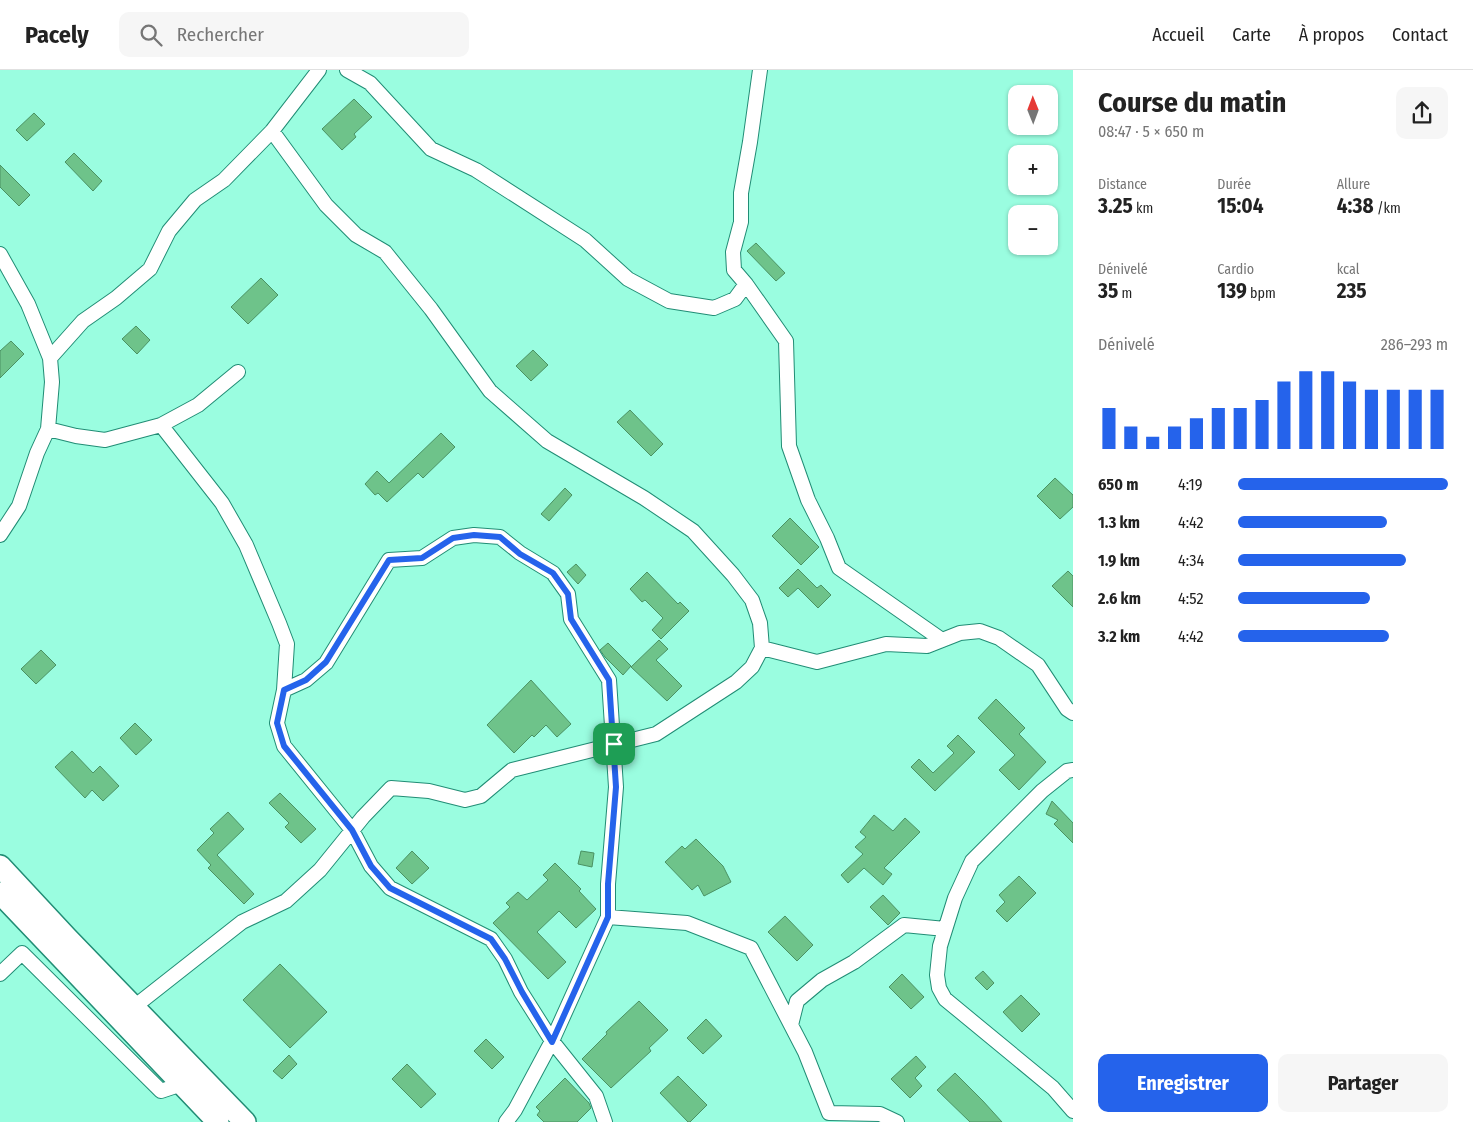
<!DOCTYPE html>
<html lang="fr">
<meta charset="utf-8">
<style>
:root{--surface:#fff;--page:#f6f6f6;--text:#222;--muted:#767676;--line:#e0e0e0;--accent:#2563eb}
body{margin:0;font-family:"Fira Sans Condensed",sans-serif;background:var(--page);color:var(--text);height:100vh;display:flex;flex-direction:column;font-size:19px;white-space:nowrap}
*{box-sizing:border-box;margin:0}
p{font-size:16px;color:var(--muted)}
.icon{flex:none;width:28px;height:28px;fill:none;stroke:currentColor;stroke-width:2;stroke-linecap:round;stroke-linejoin:round}
.map{position:relative;flex:1;overflow:hidden}
.sheet{display:flex;flex-direction:column;background:var(--surface);width:400px}
.sheet>*{flex:none}
.needle{width:32px;rotate:359deg}
.buttons{position:absolute;left:1008px;top:15px;display:grid;gap:10px}
.buttons a{display:grid;place-items:center;width:50px;height:50px;border-radius:10px;background:var(--surface);box-shadow:0 1px 4px #0004;font-size:25px}
.pin{position:absolute;display:grid;place-items:center;width:42px;height:42px;color:#fff;margin:-21px;border-radius:10px;box-shadow:0 2px 8px #0006}
.round{display:grid;place-items:center;flex:none;width:52px;height:52px;border-radius:10px;background:var(--page)}
.overview{display:flex;align-items:center;justify-content:space-between;height:85px;padding:0 25px}
h1{font-size:28px;font-weight:700;line-height:38px}
.figures{display:grid;grid-template-columns:repeat(3,1fr);gap:8px;height:85px;padding:5px 25px}
.figures div{display:grid;align-content:center}
.figures b{font-size:21px;font-weight:700}
.figures small{font-size:14px;font-weight:400}
.figures p{font-size:14px}
.chart{height:140px;padding:10px 25px}
.chart p{display:flex;justify-content:space-between}
.chart svg{width:100%;height:90px;margin-top:5px;stroke:var(--accent);stroke-width:6}
.cta{display:flex;gap:10px;margin-top:auto;padding:10px 25px}
.cta a{flex:1;height:58px;border-radius:10px;background:var(--accent);color:#fff;font-size:20px;font-weight:700;line-height:58px;text-align:center}
.cta a+a{background:var(--page);color:var(--text)}
ul{padding:0 25px;list-style:none;font-size:16px}
li{display:grid;grid-template-columns:80px 60px 1fr;align-items:center;height:38px}
li i{height:12px;border-radius:6px;background:var(--accent)}
header{display:flex;align-items:center;gap:30px;box-sizing:border-box;height:70px;padding:0 25px;background:var(--surface);border-bottom:1px solid var(--line)}
header strong{font-size:24px}
nav{display:flex;gap:28px;margin-inline-start:auto;font-size:18px}
.search{width:350px;height:45px;background:var(--page);display:flex;align-items:center;gap:12px;box-sizing:border-box;padding:0 18px;border-radius:10px;color:var(--muted);font-size:19px}
main{display:flex;flex:1;min-height:0}
.map>svg:first-child{display:block}
.building{fill:#6ec38a;stroke:#4a9263}
.lines{fill:none;stroke-linecap:round;stroke-linejoin:round}
.minor-casing{stroke:#218d75;stroke-width:16}
.primary-casing{stroke:#218d75;stroke-width:24}
.minor{stroke:#fff;stroke-width:14}
.primary{stroke:#fff;stroke-width:21}
.route-casing{stroke:#fff;stroke-width:10}
.route{stroke:#2563eb;stroke-width:6}
</style>
<header>
<strong>Pacely</strong>
<div class="search"><svg class="icon" aria-label="search" viewBox="0 0 24 24"><circle cx="10" cy="10" r="6"/><path d="M15 15l6 6"/></svg>Rechercher</div>
<nav><a>Accueil</a><a>Carte</a><a>À propos</a><a>Contact</a></nav>
</header>
<main>
<div class="map">
<svg width="1073" height="1052" viewBox="0 0 1073 1052">
<rect width="100%" height="100%" fill="#9afde0"/>
<!-- building -->
<path class="building" d="M 354,29 L 372,47 L 354,64 L 356,67 L 342,80 L 322,59 Z
M 34,43 L 45,54 L 27,71 L 16,60 Z
M 74,83 L 102,111 L 93,121 L 65,92 Z
M 0,95 L 30,125 L 19,136 L 0,117 Z
M 756,173 L 785,203 L 776,211 L 747,181 Z
M 261,208 L 278,225 L 248,254 L 231,237 Z
M 136,256 L 150,270 L 137,284 L 122,269 Z
M 11,271 L 24,284 L 0,308 L 0,281 Z
M 533,280 L 548,295 L 531,311 L 516,296 Z
M 630,340 L 663,374 L 651,386 L 617,352 Z
M 441,363 L 455,377 L 423,408 L 418,403 L 387,432 L 378,423 L 375,425 L 365,414 L 377,401 L 389,413 Z
M 1055,408 L 1073,425 L 1073,437 L 1060,449 L 1037,426 Z
M 565,418 L 572,425 L 549,451 L 541,444 Z
M 790,448 L 819,477 L 801,495 L 772,466 Z
M 576,494 L 586,505 L 578,514 L 567,502 Z
M 798,499 L 817,518 L 821,515 L 831,525 L 818,538 L 798,518 L 788,527 L 779,518 Z
M 1068,501 L 1073,506 L 1073,537 L 1052,516 Z
M 647,502 L 678,534 L 680,532 L 689,541 L 661,569 L 652,560 L 663,548 L 645,530 L 642,532 L 630,519 Z
M 659,570 L 668,579 L 656,590 L 682,616 L 667,631 L 631,597 Z
M 608,573 L 631,596 L 623,605 L 605,587 L 600,580 Z
M 41,580 L 56,595 L 36,614 L 21,599 Z
M 531,610 L 571,654 L 557,667 L 546,655 L 534,667 L 532,665 L 514,683 L 487,655 Z
M 996,629 L 1025,658 L 1019,664 L 1046,692 L 1019,720 L 999,700 L 1015,685 L 978,648 Z
M 135,653 L 152,670 L 136,685 L 120,668 Z
M 958,665 L 975,682 L 935,721 L 911,697 L 919,689 L 933,703 L 954,683 L 947,676 Z
M 72,681 L 93,703 L 100,696 L 119,716 L 103,731 L 92,720 L 85,728 L 55,697 Z
M 280,723 L 316,759 L 301,773 L 285,757 L 289,753 L 269,733 Z
M 1052,731 L 1073,753 L 1073,773 L 1054,754 L 1058,750 L 1046,744 Z
M 228,742 L 244,759 L 217,785 L 254,824 L 244,834 L 208,798 L 211,795 L 197,780 L 214,763 L 210,759 Z
M 874,745 L 893,761 L 905,748 L 920,762 L 884,798 L 892,804 L 883,815 L 864,798 L 848,813 L 841,805 L 863,784 L 855,777 L 866,767 L 860,762 Z
M 696,769 L 723,796 L 731,812 L 704,826 L 698,815 L 692,820 L 665,792 L 682,776 L 685,779 Z
M 412,781 L 429,798 L 412,814 L 396,798 Z
M 581,781 L 594,783 L 592,797 L 578,794 Z
M 555,793 L 581,819 L 579,821 L 596,839 L 576,858 L 559,841 L 537,862 L 566,892 L 548,909 L 493,853 L 510,837 L 506,833 L 518,822 L 527,830 L 548,810 L 543,805 Z
M 1019,806 L 1036,823 L 1007,852 L 996,841 L 1005,832 L 999,825 Z
M 883,825 L 900,843 L 888,855 L 870,837 Z
M 785,846 L 813,875 L 797,891 L 768,862 Z
M 280,894 L 327,942 L 290,978 L 243,930 Z
M 983,901 L 994,913 L 987,920 L 975,908 Z
M 902,904 L 924,927 L 911,939 L 889,917 Z
M 1021,925 L 1040,944 L 1022,962 L 1003,942 Z
M 639,931 L 668,960 L 649,978 L 651,981 L 611,1018 L 582,989 L 607,964 L 606,962 Z
M 706,949 L 722,966 L 703,984 L 687,968 Z
M 486,969 L 504,987 L 492,999 L 474,981 Z
M 289,985 L 297,994 L 282,1009 L 273,1001 Z
M 916,986 L 926,997 L 915,1008 L 922,1016 L 910,1028 L 891,1009 Z
M 407,994 L 436,1024 L 421,1038 L 392,1009 Z
M 955,1003 L 983,1031 L 1002,1052 L 970,1052 L 937,1020 Z
M 678,1006 L 707,1035 L 690,1052 L 688,1052 L 660,1023 Z
M 565,1008 L 589,1033 L 591,1038 L 577,1052 L 544,1052 L 537,1045 L 540,1041 L 536,1037 Z"/>
<g class="lines">
<!-- minor casing -->
<g class="minor-casing">
<path id="minor" d="M 347,0 L 370,13 L 431,79 L 476,100 L 585,170 L 628,209 L 669,231 L 714,238 L 735,229 L 746,214
M 760,0 L 750,72 L 741,123 L 741,152 L 733,182 L 734,200 L 746,214 L 786,271 L 789,376 L 808,430 L 827,468 L 839,498 L 942,570
M 0,184 L 28,234 L 50,288 L 52,312 L 48,359 L 37,383 L 19,436 L 0,465
M 50,288 L 83,251 L 116,228 L 150,199 L 169,161 L 195,130 L 224,110 L 272,61 L 319,0
M 161,355 L 222,433 L 246,475 L 279,553 L 287,574 L 284,620 L 277,653 L 284,676 L 352,760 L 371,796 L 390,818 L 491,869 L 505,889 L 521,922 L 552,971 L 596,1026 L 605,1052
M 48,359 L 76,366 L 105,370 L 161,355 L 198,335 L 238,302
M 762,578 L 817,592 L 886,574 L 927,576 L 960,563 L 980,561 L 999,568 L 1038,595 L 1067,639 L 1073,643
M 284,620 L 306,610 L 326,593 L 389,490 L 422,488 L 453,468 L 474,465 L 500,467 L 520,483 L 553,503 L 568,524 L 571,549 L 609,610 L 616,717 L 608,814 L 608,847 L 552,971 L 515,1040 L 506,1052
M 1073,700 L 1067,701 L 1042,721 L 972,791 L 955,828 L 940,876 L 937,905 L 939,918 L 945,929 L 1053,1018 L 1073,1041
M 608,847 L 687,853 L 751,878 L 805,982 L 829,1043 L 880,1044 L 897,1052
M 0,904 L 22,883 L 161,1021 L 182,1014
M 134,937 L 242,852 L 286,831 L 320,800 L 363,747 L 391,718 L 429,721 L 465,730 L 481,726 L 512,700 L 656,664 L 736,612 L 752,597 L 762,578 L 760,553 L 752,530 L 733,505 L 693,461 L 644,428 L 547,371 L 490,321 L 431,239 L 385,182 L 356,165 L 326,135 L 272,61
M 791,955 L 797,931 L 822,910 L 854,892 L 904,855 L 945,859"/>
</g>
<!-- primary casing -->
<g class="primary-casing">
<path id="primary" d="M 0,796 L 67,868 L 245,1052
M 0,823 L 218,1052"/>
</g>
<!-- minor -->
<use href="#minor" class="minor"/>
<!-- primary -->
<use href="#primary" class="primary"/>
</g>
<g class="lines">
<!-- route casing -->
<g class="route-casing">
<path id="route" d="M 474,465 L 500,467 L 520,484 L 553,503 L 568,524 L 571,549 L 609,610 L 616,717 L 608,814 L 608,847 L 552,972 L 522,922 L 505,889 L 491,869 L 390,818 L 371,796 L 352,760 L 284,676 L 277,653 L 284,620 L 306,610 L 326,592 L 389,490 L 422,488 L 453,468 Z"/>
</g>
<!-- route -->
<use href="#route" class="route"/>
</g>
</svg>
<div class="buttons">
<a><svg class="needle" viewBox="-14 -14 28 28"><path d="M0-13l5 13h-10z" fill="#e53935"/><path d="M0 13l5-13h-10z" fill="#767676"/></svg></a>
<a>+</a>
<a>−</a>
</div>
<div class="pin" style="left:614px;top:674px;background:#1e9e55"><svg class="icon" aria-label="arrive" viewBox="0 0 24 24"><path d="M6 21V4h12l-3 4 3 4H6"/></svg></div>
</div>
<section class="sheet">
<div class="overview"><div><h1>Course du matin</h1><p>08:47 · 5 × 650 m</p></div><a class="round"><svg class="icon" aria-label="share" viewBox="0 0 24 24"><path d="M12 15V3M7 8l5-5 5 5M5 13v7h14v-7"/></svg></a></div>
<div class="figures">
<div><p>Distance</p><b>3.25<small> km</small></b></div>
<div><p>Durée</p><b>15:04</b></div>
<div><p>Allure</p><b>4:38<small> /km</small></b></div>
</div>
<div class="figures">
<div><p>Dénivelé</p><b>35<small> m</small></b></div>
<div><p>Cardio</p><b>139<small> bpm</small></b></div>
<div><p>kcal</p><b>235</b></div>
</div>
<div class="chart"><p><span>Dénivelé</span>286–293 m</p>
<svg viewBox="0 0 160 44" preserveAspectRatio="none"><path d="M5 44V24M15 44V33M25 44V38M35 44V33M45 44V29M55 44V24M65 44V24M75 44V20M85 44V11M95 44V6M105 44V6M115 44V11M125 44V15M135 44V15M145 44V15M155 44V15"/></svg>
</div>
<ul>
<li><b>650 m</b>4:19<i style="width:100%"></i></li>
<li><b>1.3 km</b>4:42<i style="width:71%"></i></li>
<li><b>1.9 km</b>4:34<i style="width:80%"></i></li>
<li><b>2.6 km</b>4:52<i style="width:63%"></i></li>
<li><b>3.2 km</b>4:42<i style="width:72%"></i></li>
</ul>
<div class="cta"><a>Enregistrer</a><a>Partager</a></div>
</section>
</main>
